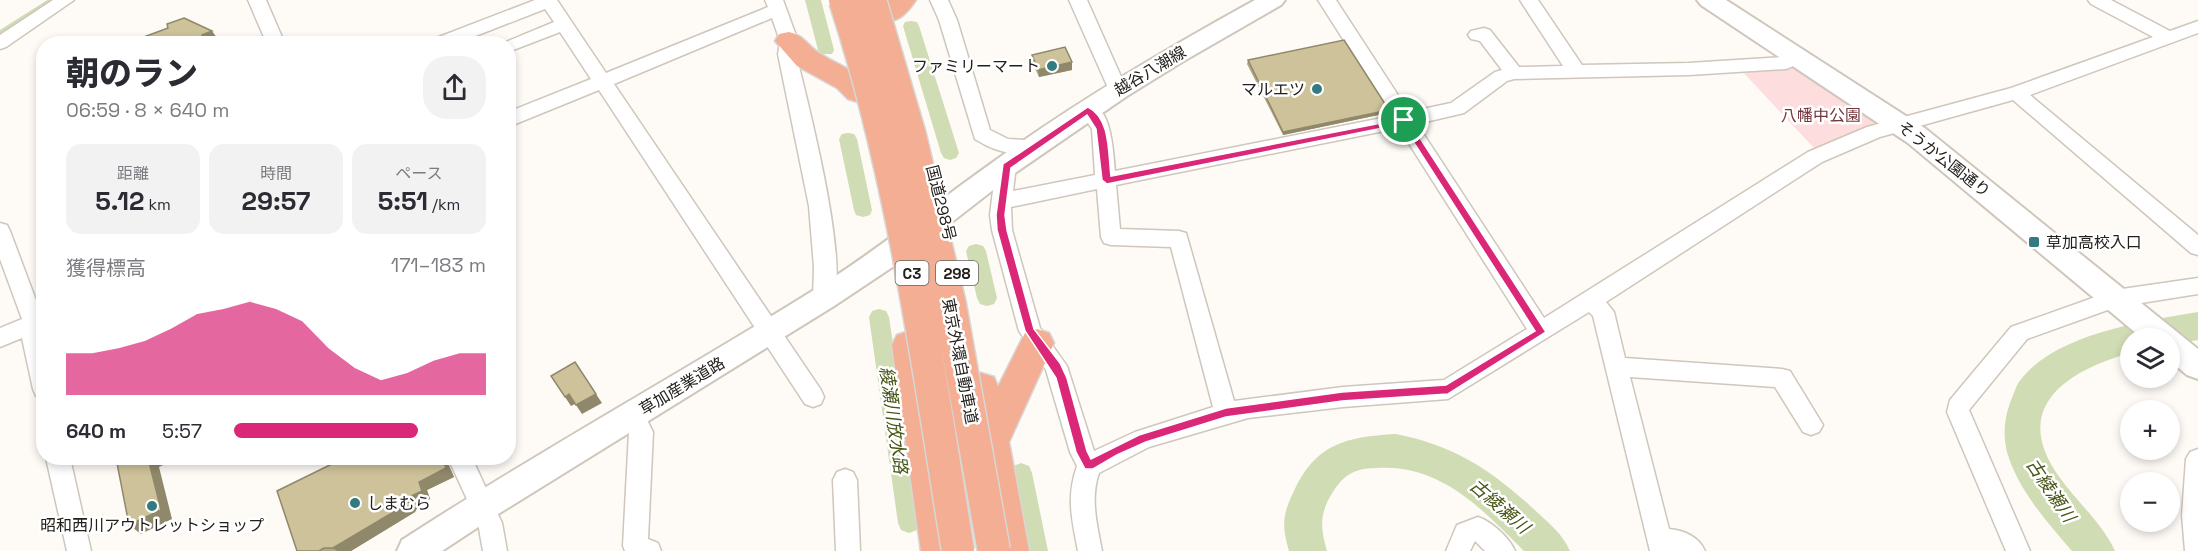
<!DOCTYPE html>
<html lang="ja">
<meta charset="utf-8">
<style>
:root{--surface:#fff;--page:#f2f2f3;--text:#2b2b33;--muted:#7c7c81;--accent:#db2777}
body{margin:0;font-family:"Space Grotesk","Noto Sans JP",sans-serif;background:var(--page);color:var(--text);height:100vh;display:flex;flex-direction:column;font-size:22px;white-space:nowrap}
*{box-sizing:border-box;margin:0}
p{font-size:20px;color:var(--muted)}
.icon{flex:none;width:33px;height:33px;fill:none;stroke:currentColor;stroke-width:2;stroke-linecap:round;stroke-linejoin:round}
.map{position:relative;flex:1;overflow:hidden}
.details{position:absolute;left:36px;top:36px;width:480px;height:429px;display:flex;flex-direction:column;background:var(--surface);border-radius:24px;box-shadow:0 3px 9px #0003}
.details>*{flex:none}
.fabs{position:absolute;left:2120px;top:328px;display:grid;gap:12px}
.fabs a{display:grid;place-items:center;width:60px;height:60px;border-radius:50%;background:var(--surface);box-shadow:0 3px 9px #0003;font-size:30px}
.pin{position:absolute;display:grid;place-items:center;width:51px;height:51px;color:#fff;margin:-26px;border:3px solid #fff;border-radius:50%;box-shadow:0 2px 6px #0007}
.round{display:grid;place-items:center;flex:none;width:63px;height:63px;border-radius:24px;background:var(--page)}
.head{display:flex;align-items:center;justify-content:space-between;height:102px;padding:0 30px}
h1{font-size:33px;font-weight:800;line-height:45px}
.metrics{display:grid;grid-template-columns:repeat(3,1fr);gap:9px;height:102px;padding:6px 30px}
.metrics div{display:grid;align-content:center;border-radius:15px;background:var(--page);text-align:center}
.metrics b{font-size:26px;font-weight:800}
.metrics small{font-size:16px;font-weight:400}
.metrics p{font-size:16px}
.chart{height:168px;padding:12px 30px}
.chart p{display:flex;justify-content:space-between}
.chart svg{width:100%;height:108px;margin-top:6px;fill:var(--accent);opacity:.7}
ul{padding:0 30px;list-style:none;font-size:20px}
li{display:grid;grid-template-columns:96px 72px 1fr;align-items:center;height:45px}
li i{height:15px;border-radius:8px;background:var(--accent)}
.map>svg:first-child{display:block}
.green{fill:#fdddde}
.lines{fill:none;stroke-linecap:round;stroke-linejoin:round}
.stream{stroke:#d0dcb3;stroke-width:5}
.canal{fill:#d0dcb3;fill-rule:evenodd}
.river{fill:#d0dcb3;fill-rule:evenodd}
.street-casing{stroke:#cfc6bc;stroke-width:3}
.secondary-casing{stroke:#cfc6bc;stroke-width:4}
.highway-casing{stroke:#d7d7d6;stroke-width:3}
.street{fill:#fff;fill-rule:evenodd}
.secondary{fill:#fff;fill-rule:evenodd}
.highway{fill:#f3ae94;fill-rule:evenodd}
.highway-bridge-casing{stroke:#d7d7d6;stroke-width:35;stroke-linecap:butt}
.highway-bridge{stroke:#f3ae94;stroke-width:32}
.wall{fill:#b0a784}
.shaded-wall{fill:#90886b}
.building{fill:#cdc299;stroke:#90886b;stroke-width:1.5}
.route{fill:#db2777;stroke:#fff;stroke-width:1.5;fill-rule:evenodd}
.poi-dot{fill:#327b80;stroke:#fff;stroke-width:2}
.labels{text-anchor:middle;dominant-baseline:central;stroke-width:5;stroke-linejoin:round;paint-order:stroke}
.shield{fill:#fff;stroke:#656360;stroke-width:1.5}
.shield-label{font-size:15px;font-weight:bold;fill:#23201c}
.poi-label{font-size:16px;fill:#23201c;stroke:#fff;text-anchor:end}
.street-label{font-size:16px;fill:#23201c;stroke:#fff}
.park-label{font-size:16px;fill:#73363c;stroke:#fff}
.water-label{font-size:18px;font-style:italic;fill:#475517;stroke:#fff}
</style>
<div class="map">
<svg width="2198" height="551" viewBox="0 0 2198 551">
<rect width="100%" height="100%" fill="#fefaf6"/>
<!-- green -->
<path class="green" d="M 1799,66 L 1873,115 L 1875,123 L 1815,149 L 1741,70 Z"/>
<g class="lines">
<!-- stream -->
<path class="stream" d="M 0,33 L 52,0"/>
<!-- canal -->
<path class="canal" d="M 805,0 L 821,0 L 834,50 L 832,54 L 820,54 L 818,50 Z
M 911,21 L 917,22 L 919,26 L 959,153 L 956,158 L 950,160 L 944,158 L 941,153 L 903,26 L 905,22 Z
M 848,133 L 854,134 L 857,139 L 872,210 L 870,215 L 863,217 L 856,215 L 854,210 L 839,139 L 842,134 Z
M 976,244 L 983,246 L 986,251 L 997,298 L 994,304 L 987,306 L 980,304 L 977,298 L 966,251 L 969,246 Z
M 879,309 L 886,311 L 889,317 L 920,523 L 917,530 L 909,533 L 901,530 L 898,523 L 869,317 L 872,311 Z
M 1021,463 L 1029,466 L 1032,473 L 1048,551 L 1024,551 L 1010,473 L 1013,466 Z"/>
<!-- river -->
<path class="river" d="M 2198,312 L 2198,340 L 2169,345 L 2169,339 L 2130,339 L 2130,353 C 2066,371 2009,408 2060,478 C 2077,502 2103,524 2115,551 L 2072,551 C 2047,522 2018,490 2007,452 C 2003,436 2004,419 2010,403 C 2013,396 2015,388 2019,382 C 2053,334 2144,321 2198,312 Z
M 1395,434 C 1455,445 1494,472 1538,513 C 1551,525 1563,535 1570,551 L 1524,551 C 1482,509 1441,464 1377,468 C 1360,468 1347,472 1337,486 C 1320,510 1319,524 1327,551 L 1289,551 C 1282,526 1282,516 1293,493 C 1315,444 1345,437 1395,434 Z"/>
<!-- street casing -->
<g class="street-casing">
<path id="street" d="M 53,0 L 74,0 L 6,47 L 0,49 L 0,35 Z
M 248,0 L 266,0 L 285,44 L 267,44 Z
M 535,0 L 557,0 L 606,73 L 768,7 L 765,0 L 783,0 L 798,41 L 796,54 C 807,100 851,267 832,304 L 824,307 L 816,304 L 813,298 L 814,267 L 809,206 L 778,54 L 780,41 L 772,18 L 614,84 L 821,390 L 824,397 L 821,404 L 813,407 L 805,404 L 599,90 L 508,127 L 508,112 L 591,79 L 560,32 L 508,52 L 508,44 L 501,44 L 554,22 L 545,9 L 455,44 L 428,44 L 431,40 Z
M 930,0 L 948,0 L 957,20 L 990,130 L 1008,139 L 1043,141 L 1046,146 L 1043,151 C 1019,158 995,152 975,139 L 939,20 Z
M 1069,0 L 1087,0 L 1127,90 L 1125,95 L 1118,96 L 1111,95 L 1109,90 Z
M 1318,0 L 1336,0 L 1409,112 L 1451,103 L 1495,72 L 1502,70 L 1480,41 L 1471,39 L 1468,35 L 1471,31 L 1484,28 L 1490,30 L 1519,67 L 1563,66 L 1520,0 L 1538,0 L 1582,65 L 1689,63 L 1783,57 L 1797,52 L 1803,54 L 1806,58 L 1803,62 L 1786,69 L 1689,75 L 1514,79 L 1507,81 L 1464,113 L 1417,124 L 1544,318 L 1808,152 L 1867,127 L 2011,88 L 2153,37 L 2091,4 L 2088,0 L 2111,0 L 2170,31 L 2198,21 L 2198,33 L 2030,95 L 2198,235 L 2198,255 L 2191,253 L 2013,100 L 1880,137 L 1822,162 L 1606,302 L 1614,312 L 1625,358 L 1782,369 L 1790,371 L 1823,425 L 1819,432 L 1811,435 L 1803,432 L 1775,387 L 1630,377 L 1669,529 C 1684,530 1699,537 1705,551 L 1650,551 L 1593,316 L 1589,312 L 1448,399 L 1343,407 L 1248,418 L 1149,447 L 1099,473 C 1090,499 1097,524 1102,551 L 1078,551 C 1072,519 1066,498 1077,466 L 1070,452 L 1046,370 L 1019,331 L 992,230 L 990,215 L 996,166 L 999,161 L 1006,159 L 1013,161 L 1016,166 L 1013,191 L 1095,175 L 1092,129 L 1079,110 L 1081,105 C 1112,96 1113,152 1115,171 L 1392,116 ZM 1399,128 L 1527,329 L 1444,380 L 1343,387 L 1234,401 L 1186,233 L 1179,231 L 1120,229 L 1116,185 ZM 1097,189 L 1101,237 L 1104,243 L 1111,245 L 1171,247 L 1213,407 L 1135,432 L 1094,451 L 1067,366 L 1040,328 L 1012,230 L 1011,207 Z
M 0,223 L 7,225 L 10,231 L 40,311 L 44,310 L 44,398 L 36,396 L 33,389 L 22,338 L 0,347 L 0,328 L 22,319 L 0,259 Z
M 2198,278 L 2198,294 L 2116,307 L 2027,339 L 1969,410 L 2030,551 L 2006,551 L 1947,412 L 1950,400 L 2011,327 L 2115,290 Z
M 633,405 L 641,408 L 653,432 L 648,539 L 658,543 L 661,551 L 625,551 L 623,546 L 629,432 L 622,415 L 625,408 Z
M 2198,449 L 2198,551 L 2185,551 L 2182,515 L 2186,459 L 2190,452 Z
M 46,458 L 70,458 L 91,551 L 67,551 Z
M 448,458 L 472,458 L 502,523 L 507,551 L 483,551 L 478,523 Z
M 845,469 L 853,472 L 857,480 L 860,551 L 836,551 L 833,480 L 837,472 Z
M 1478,517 C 1492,522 1509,537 1515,551 L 1485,551 L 1475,541 L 1470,551 L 1446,551 L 1457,525 Z"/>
</g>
<!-- secondary casing -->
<g class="secondary-casing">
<path id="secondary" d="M 1255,0 L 1285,0 L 1281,5 L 1182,62 L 1127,96 L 1015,173 L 903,260 L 834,306 L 495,516 L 442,551 L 397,551 L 402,540 C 537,452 678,375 814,290 C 878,250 935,203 996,160 C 1079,100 1166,49 1255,0 Z
M 1697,0 L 1726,0 L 1926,129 L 2198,349 L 2198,379 L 2187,375 L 2169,360 L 2169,339 L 2143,339 L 1908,143 L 1701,5 Z"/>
</g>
<!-- highway casing -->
<g class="highway-casing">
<path id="highway" d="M 886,0 L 916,0 C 906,15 896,25 878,20 L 874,14 Z
M 789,32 C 803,35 808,46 819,53 C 839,66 860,71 873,92 L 868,99 L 858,102 L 848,99 L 837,88 L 797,66 L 775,41 L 779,34 Z
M 1037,329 L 1049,333 L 1054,343 L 1009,442 L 1029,551 L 991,551 L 963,388 L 968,377 L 981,373 L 994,377 L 998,387 L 1025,333 Z
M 909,331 L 921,335 L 926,345 L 959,551 L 921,551 L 892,345 L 897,335 Z"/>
</g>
<!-- street -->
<use href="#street" class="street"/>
<!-- secondary -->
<use href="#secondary" class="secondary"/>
<!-- highway -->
<use href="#highway" class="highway"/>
<!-- highway-bridge casing -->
<g class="highway-bridge-casing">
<path id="highway-bridge" d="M 845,0 C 903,178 928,367 958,551
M 870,0 L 910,136 L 950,305 L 994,551"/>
</g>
<!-- highway-bridge -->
<use href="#highway-bridge" class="highway-bridge"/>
</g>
<!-- wall -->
<path class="wall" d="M 1032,55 L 1072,62 L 1072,70 L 1039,77 L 1032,62 Z
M 1248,60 L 1388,113 L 1283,135 L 1247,64 Z
M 344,458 L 447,458 L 446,459 L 454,477 L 427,490 L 430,499 L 418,506 L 415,512 L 351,551 L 297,551 Z"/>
<!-- shaded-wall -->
<path class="shaded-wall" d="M 212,31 L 220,42 L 215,44 L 205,44 L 202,35 Z
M 1072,62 L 1072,70 L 1039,77 L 1038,70 Z
M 1389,110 L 1388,113 L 1283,135 L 1283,132 Z
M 569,394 L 575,404 L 571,406 L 565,397 Z
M 596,394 L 602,403 L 582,414 L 576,405 Z
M 148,458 L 178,458 L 159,467 L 172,519 L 141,534 L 129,525 Z
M 442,458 L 447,458 L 446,459 L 454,477 L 427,490 L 430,499 L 418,506 L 415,512 L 351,551 L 337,551 L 333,548 L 409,497 L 419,482 Z"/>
<!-- building -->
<path class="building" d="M 184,18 L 212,31 L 202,35 L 205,44 L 125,44 L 168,28 L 167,24 Z
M 1344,40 L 1389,110 L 1283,132 L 1248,60 Z
M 1065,47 L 1072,62 L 1038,70 L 1032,55 Z
M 44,337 L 44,356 L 42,357 L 38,339 Z
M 575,362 L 596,394 L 576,405 L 569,394 L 565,397 L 551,376 Z
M 116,458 L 148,458 L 161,510 L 129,525 Z
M 344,458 L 442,458 L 446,468 L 419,482 L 422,491 L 409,497 L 407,504 L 333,548 L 324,548 L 319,551 L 297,551 L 277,491 Z"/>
<!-- route -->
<path class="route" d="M 1088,107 C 1111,118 1108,154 1111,176 L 1407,118 L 1546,332 L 1448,394 L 1342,401 L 1226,417 L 1146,442 L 1117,455 L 1093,469 L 1085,469 L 1076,452 L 1056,378 L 1025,331 L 997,230 L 996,215 L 1003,164 ZM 1087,115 L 1096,129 L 1102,180 L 1107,184 L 1402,124 L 1535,331 L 1446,385 L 1342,392 L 1226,408 L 1139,435 L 1091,459 L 1087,451 L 1067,378 L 1060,363 L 1034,329 L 1007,230 L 1005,215 L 1011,168 Z"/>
<!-- markers -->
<g class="poi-dot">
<circle cx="1052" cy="66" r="6"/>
<circle cx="1317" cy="89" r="6"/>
<rect x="2028" y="236" width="12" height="12" rx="3"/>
<circle cx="355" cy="503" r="6"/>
<circle cx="152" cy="506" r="6"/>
</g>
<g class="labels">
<!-- shield labels -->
<g class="shield">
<rect x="895.5" y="261" width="33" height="24" rx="4.5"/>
<rect x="936" y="261" width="42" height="24" rx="4.5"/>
</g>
<g class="shield-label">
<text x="912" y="273">C3</text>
<text x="957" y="273">298</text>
</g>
<!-- poi labels -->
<g class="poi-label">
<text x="1040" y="66">ファミリーマート</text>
<text x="1305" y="89">マルエツ</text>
<text x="2046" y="242" text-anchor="start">草加高校入口</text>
<text x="367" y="503" text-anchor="start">しまむら</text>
<text x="152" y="525" text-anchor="middle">昭和西川アウトレットショップ</text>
</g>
<!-- street labels -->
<g class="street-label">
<text transform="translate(1150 71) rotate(-31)">越谷八潮線</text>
<text transform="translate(1944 159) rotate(38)">そうか公園通り</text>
<text transform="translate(941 203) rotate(76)">国道298号</text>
<text transform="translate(960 361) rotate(79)">東京外環自動車道</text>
<text transform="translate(682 386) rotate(-31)">草加産業道路</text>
</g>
<!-- park labels -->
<g class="park-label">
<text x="1821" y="115">八幡中公園</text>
</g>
<!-- water labels -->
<g class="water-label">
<text transform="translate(894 420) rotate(82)">綾瀬川放水路</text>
<text transform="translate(2051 490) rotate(56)">古綾瀬川</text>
<text transform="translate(1500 506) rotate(41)">古綾瀬川</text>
</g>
</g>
</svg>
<div class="fabs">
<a><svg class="icon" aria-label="layers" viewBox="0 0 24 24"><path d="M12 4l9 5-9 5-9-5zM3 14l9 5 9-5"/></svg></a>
<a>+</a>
<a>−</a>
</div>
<div class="pin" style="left:1404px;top:120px;background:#1e9e55"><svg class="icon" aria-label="arrive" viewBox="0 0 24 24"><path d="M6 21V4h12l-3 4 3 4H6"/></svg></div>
<section class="details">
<div class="head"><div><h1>朝のラン</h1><p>06:59 · 8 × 640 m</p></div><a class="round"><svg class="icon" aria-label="share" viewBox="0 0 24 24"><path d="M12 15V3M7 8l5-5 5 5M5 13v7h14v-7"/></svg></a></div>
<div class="metrics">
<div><p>距離</p><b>5.12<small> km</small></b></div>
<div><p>時間</p><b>29:57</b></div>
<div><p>ペース</p><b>5:51<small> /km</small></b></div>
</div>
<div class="chart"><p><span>獲得標高</span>171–183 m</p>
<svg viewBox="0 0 160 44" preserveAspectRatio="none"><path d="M0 44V27L10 27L20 25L30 22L40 17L50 11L60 9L70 6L80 9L90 14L100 25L110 33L120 38L130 35L140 30L150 27L160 27V44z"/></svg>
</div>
<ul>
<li><b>640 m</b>5:57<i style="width:73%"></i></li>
</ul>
</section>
</div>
